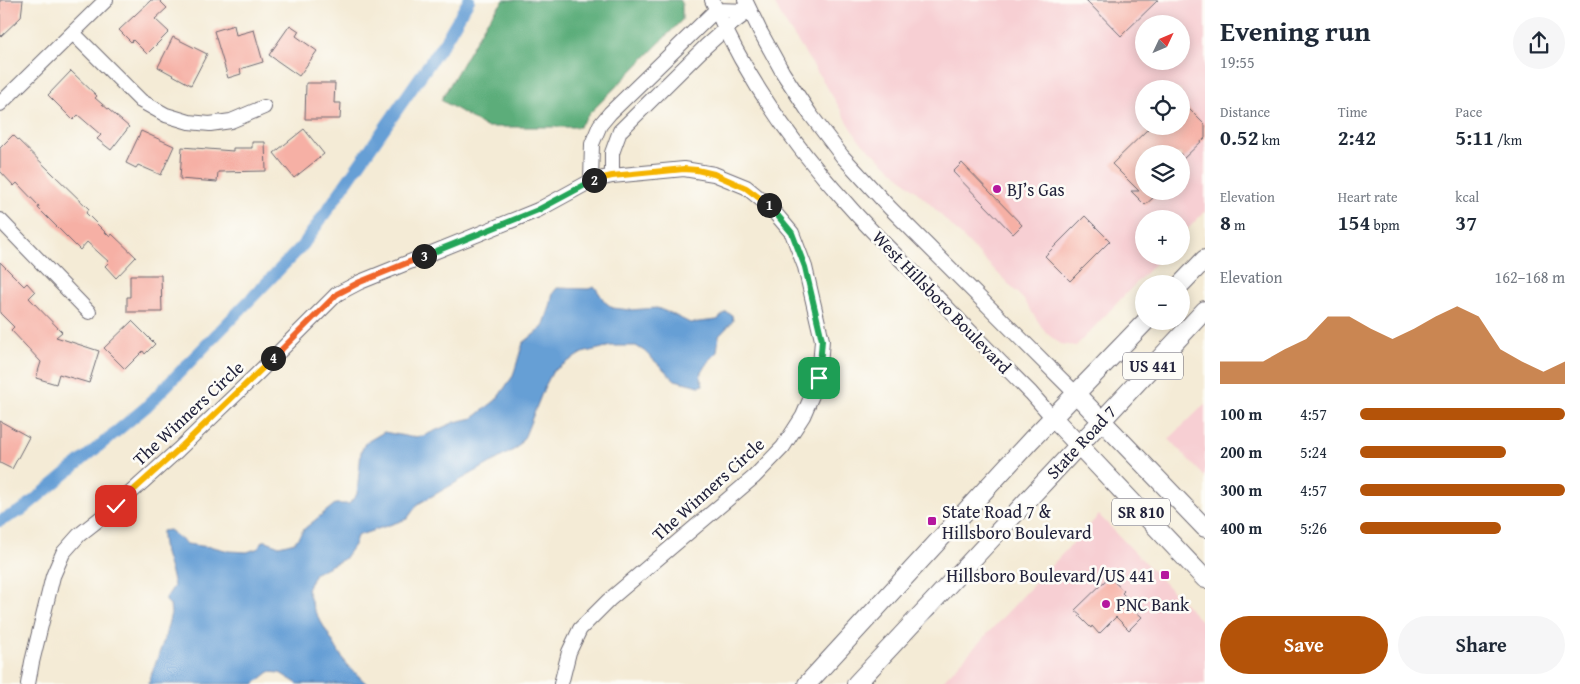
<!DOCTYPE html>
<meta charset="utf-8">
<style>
:root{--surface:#fff;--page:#f6f6f7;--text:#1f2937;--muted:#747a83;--accent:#b45309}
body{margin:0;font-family:"Gentium Book Plus",serif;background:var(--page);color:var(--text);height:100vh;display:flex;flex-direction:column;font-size:19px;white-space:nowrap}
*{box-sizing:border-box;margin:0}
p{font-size:16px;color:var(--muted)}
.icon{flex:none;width:28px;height:28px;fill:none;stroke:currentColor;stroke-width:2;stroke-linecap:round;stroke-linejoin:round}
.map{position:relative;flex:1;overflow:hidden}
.drawer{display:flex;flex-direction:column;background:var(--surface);width:375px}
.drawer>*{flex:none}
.needle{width:32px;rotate:46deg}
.controls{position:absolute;left:1135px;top:15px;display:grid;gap:10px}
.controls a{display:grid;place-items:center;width:55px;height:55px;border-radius:50%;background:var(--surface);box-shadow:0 2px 12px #0003;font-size:25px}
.pin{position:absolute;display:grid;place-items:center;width:42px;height:42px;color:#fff;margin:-21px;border-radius:10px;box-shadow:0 2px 8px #0006}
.km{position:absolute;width:25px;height:25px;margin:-12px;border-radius:50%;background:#222;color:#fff;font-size:14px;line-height:25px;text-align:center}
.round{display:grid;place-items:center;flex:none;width:52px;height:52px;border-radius:26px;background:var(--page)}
.summary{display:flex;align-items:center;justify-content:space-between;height:85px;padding:0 15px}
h1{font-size:28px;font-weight:800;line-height:38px}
.stats{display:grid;grid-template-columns:repeat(3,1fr);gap:8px;height:85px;padding:5px 15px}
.stats div{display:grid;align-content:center}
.stats b{font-size:21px;font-weight:800}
.stats small{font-size:14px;font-weight:400}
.stats p{font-size:14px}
.chart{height:140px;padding:10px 15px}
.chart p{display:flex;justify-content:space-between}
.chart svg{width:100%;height:90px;margin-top:5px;fill:var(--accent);opacity:.7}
.cta{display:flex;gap:10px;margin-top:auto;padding:10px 15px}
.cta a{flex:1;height:58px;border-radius:30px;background:var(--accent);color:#fff;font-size:20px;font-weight:800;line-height:58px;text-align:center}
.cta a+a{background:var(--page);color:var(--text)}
ul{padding:0 15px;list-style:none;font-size:16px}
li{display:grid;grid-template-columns:80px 60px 1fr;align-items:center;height:38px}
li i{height:12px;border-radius:6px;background:var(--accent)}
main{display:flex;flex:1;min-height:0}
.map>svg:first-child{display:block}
.built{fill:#f7cfd3;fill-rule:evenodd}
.forest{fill:#5bad7a;stroke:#3e685a}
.water{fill:#669fd5;stroke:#446088}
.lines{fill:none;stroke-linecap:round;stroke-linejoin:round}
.canal{stroke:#669fd5;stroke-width:12}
.building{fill:#f6b0a5}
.minor-casing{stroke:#6c6871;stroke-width:16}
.major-casing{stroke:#6c6871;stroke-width:20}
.minor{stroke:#fff;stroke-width:14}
.major{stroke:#fff;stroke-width:18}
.split-1-casing{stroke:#fff;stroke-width:10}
.split-2-casing{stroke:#fff;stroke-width:10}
.split-3-casing{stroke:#fff;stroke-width:10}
.split-4-casing{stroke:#fff;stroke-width:10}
.split-5-casing{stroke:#fff;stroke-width:10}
.split-1{stroke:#22a559;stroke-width:6}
.split-2{stroke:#f5b400;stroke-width:6}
.split-3{stroke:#22a559;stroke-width:6}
.split-4{stroke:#f0652b;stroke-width:6}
.split-5{stroke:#f5b400;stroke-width:6}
.poi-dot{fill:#b5179e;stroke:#fdfcf7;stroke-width:2}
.labels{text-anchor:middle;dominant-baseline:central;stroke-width:5;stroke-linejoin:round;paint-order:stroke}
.shield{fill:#fdfcf7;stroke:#646373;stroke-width:1}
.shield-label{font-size:16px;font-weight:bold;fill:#22223b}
.poi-label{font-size:18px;fill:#22223b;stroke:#fdfcf7;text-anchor:start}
.street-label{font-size:18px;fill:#22223b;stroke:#fdfcf7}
</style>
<main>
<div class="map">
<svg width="1205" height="684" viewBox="0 0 1205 684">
<rect width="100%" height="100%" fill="#fdfcf7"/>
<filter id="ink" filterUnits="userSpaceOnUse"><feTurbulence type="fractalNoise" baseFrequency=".02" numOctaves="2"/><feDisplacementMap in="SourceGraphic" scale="10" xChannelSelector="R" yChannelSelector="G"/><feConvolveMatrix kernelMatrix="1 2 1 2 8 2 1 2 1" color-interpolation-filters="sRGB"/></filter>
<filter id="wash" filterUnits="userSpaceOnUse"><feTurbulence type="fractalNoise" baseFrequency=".0096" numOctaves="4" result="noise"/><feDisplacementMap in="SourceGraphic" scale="20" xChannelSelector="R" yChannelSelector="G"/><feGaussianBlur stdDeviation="1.12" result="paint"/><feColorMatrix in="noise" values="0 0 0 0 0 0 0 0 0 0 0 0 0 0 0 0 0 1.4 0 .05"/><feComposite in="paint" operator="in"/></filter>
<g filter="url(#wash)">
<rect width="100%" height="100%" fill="#f4ebd6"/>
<!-- built -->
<path class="built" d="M 773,0 L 1205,0 L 1205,211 L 1181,236 L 1181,219 L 1144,219 L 1144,256 L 1162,256 L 1076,346 L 1060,344 L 1045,332 L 1024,300 L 930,204 L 858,139 L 827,87 L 782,18 ZM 1144,24 L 1181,24 L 1181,61 L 1144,61 ZM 1144,89 L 1181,89 L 1181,126 L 1144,126 ZM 1144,154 L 1181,154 L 1181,191 L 1144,191 Z
M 1205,404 L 1205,477 L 1169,439 Z
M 1099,515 L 1205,625 L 1205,684 L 940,684 Z"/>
<!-- forest -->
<path class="forest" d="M 504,0 L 680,0 L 682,4 L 682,20 L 589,114 L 579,127 L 486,127 L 441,100 L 487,21 Z"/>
<!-- water -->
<path class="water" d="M 595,287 L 605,302 L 613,308 L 630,310 L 657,308 L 672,314 L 690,323 L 717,320 L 726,312 L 732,315 L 733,321 L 719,336 L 717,352 L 710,359 L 700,376 L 703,385 L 699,386 L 675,380 L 644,351 L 636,346 L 611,346 L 582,353 L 553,371 L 544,388 L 525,436 L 517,448 L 418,504 L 407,519 L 357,536 L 354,545 L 344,559 L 315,573 L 307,589 L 314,610 L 346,664 L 367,684 L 298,684 L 280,673 L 269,672 L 254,684 L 148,684 L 165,637 L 171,613 L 170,605 L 166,601 L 166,598 L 174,586 C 171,567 161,550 162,531 L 169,530 L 187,544 L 201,546 L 213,547 L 229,551 L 247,552 L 259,548 L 262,541 L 267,541 L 279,546 L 295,542 L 304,529 L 335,504 L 349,504 L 357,494 L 361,452 L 365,443 L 384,432 L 410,437 L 423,436 L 455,422 L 473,418 L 496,400 L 513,376 L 523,343 L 543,327 L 550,307 L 553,293 L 557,288 L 588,289 Z"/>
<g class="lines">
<!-- canal -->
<path class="canal" d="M 0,521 L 22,510 L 146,407 L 303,245 L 445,41 L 469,0"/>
</g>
<g id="blocks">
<!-- building -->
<path class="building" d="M 0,0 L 23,0 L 21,17 L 0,37 Z
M 151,0 L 159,0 L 167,8 L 155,19 L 169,32 L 147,54 L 133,40 L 131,42 L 119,30 Z
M 1086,0 L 1158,0 L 1121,36 Z
M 234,25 L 236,35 L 254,30 L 263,62 L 240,69 L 241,74 L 228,78 L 214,31 Z
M 290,25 L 299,31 L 296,36 L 317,51 L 299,76 L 269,55 Z
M 173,37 L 207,54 L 191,85 L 158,67 Z
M 71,71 L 97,96 L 95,98 L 129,127 L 111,150 L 97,139 L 101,135 L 78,115 L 73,120 L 48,95 Z
M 306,83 L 335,83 L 334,103 L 341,103 L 340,119 L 305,119 Z
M 1181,101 L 1205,125 L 1205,138 L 1181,161 L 1181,154 L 1144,154 L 1144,191 L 1146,191 L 1153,198 L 1145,205 L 1131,191 L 1139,191 L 1112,164 L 1151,126 L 1181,126 Z
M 304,129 L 324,154 L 294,178 L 274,153 Z
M 141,131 L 174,146 L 161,175 L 138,165 L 136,168 L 126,163 Z
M 13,135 L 89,209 L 86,213 L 110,237 L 112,234 L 136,257 L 116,278 L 105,266 L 109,262 L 87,242 L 80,250 L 38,208 L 39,206 L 17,183 L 14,186 L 0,171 L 0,148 Z
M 252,142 L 265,142 L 266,171 L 218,172 L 217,182 L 180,179 L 182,147 L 233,151 L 233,148 L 252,148 Z
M 962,163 L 1022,225 L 1013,234 L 953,172 Z
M 1085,216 L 1110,241 L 1070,281 L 1045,256 Z
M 0,262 L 24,286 L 27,283 L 35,292 L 29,298 L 62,332 L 56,337 L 99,351 L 89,383 L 59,374 L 56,384 L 36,378 L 41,362 L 11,330 L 14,327 L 0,313 Z
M 130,275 L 161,275 L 162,312 L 127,312 L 127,297 L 130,297 Z
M 132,321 L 155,344 L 145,354 L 143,351 L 125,369 L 104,348 Z
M 0,421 L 29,437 L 12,469 L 0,463 Z
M 1109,577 L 1124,591 L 1122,593 L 1132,603 L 1130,606 L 1142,617 L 1129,630 L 1116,617 L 1099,634 L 1092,626 L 1091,628 L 1079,616 L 1081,615 L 1075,610 Z"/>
</g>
</g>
<g filter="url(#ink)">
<use href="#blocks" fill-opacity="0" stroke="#6c6871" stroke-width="1"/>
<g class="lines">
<!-- minor casing -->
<g class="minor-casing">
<path id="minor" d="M 712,0 C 744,75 793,145 848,205 C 868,228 890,249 912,271 C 951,312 991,353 1031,393 L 1053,418
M 745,0 L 760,31 L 783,73 L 810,114 L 842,156 L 890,208 L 1076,394
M 73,33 L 141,101 L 166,115 L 189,122 L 210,124 L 231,121 L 264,107
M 0,104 L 106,0
M 612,176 L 612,153 L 620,131 L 706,46 L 725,29 L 749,11
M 591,181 L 592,144 L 600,125 L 610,113 L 716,10 L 749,11
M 0,220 L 89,312
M 28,684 L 32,662 L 53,576 L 63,553 L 79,535 L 116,506 L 178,450 L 257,374 L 337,294 L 360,282 L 538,210 L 591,181 L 612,176 L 684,169 L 714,174 L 746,187 L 769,206 L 792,233 L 805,267 L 822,340 L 819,379 L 803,416 L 783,447 L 754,477 L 609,600 L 580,629 L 569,652 L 561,684"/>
</g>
<!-- major casing -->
<g class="major-casing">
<path id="major" d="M 1181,284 L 1205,259
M 1076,394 L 1205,528
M 1053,418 L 1205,579
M 807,684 L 1031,440 L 1146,321
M 856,684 L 1205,310"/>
</g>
<!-- minor -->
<use href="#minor" class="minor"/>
<!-- major -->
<use href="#major" class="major"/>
</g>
</g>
<g class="lines" filter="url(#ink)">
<!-- split-1 casing -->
<g class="split-1-casing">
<path id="split-1" d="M 769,205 L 792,233 L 805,267 L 822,340 L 819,378"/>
</g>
<!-- split-2 casing -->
<g class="split-2-casing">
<path id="split-2" d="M 594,180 L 612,176 L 684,169 L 697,170 L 714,174 L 746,188 L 769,205"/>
</g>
<!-- split-3 casing -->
<g class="split-3-casing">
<path id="split-3" d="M 424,256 L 538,210 L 594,180"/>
</g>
<!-- split-4 casing -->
<g class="split-4-casing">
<path id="split-4" d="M 273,358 L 337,294 L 360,282 L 424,256"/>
</g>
<!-- split-5 casing -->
<g class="split-5-casing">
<path id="split-5" d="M 116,506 L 178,450 L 273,358"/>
</g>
<!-- split-1 -->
<use href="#split-1" class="split-1"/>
<!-- split-2 -->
<use href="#split-2" class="split-2"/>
<!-- split-3 -->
<use href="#split-3" class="split-3"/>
<!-- split-4 -->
<use href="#split-4" class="split-4"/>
<!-- split-5 -->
<use href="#split-5" class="split-5"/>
</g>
<!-- markers -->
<g class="poi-dot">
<circle cx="997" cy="189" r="5"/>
<rect x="927" y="516" width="10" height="10" rx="2.5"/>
<rect x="1160" y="570" width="10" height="10" rx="2.5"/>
<circle cx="1106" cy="604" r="5"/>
</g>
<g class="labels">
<!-- shield labels -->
<g class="shield">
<rect x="1123" y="352.5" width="60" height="27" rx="4"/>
<rect x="1112" y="498.5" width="58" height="27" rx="4"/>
</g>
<g class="shield-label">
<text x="1153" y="366">US 441</text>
<text x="1141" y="512">SR 810</text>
</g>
<!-- poi labels -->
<g class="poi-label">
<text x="1007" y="189">BJ’s Gas</text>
<text x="942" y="511">State Road 7 &amp;<tspan x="942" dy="21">Hillsboro Boulevard</tspan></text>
<text x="1155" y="575" text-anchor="end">Hillsboro Boulevard/US 441</text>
<text x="1116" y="604">PNC Bank</text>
</g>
<!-- street labels -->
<g class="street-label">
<text transform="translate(942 302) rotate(46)">West Hillsboro Boulevard</text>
<text transform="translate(188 413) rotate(-43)">The Winners Circle</text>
<text transform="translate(1081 442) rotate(-47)">State Road 7</text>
<text transform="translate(708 489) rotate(-42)">The Winners Circle</text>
</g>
</g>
</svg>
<div class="controls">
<a><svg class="needle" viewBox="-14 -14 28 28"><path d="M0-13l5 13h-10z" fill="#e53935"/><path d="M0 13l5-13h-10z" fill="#747a83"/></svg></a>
<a><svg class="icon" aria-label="locate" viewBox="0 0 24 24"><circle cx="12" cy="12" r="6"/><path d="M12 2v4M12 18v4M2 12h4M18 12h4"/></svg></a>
<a><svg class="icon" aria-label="layers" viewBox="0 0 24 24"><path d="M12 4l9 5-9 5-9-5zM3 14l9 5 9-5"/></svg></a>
<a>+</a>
<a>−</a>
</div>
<div class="pin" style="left:819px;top:378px;background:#1e9e55"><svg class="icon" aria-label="arrive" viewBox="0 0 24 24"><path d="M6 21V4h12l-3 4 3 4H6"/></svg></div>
<div class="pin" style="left:116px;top:506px;background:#d93025"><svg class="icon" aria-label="check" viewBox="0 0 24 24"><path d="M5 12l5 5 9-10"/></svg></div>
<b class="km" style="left:769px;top:205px">1</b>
<b class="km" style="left:594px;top:180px">2</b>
<b class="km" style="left:424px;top:256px">3</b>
<b class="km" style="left:273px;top:358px">4</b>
</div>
<section class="drawer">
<div class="summary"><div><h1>Evening run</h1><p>19:55</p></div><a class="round"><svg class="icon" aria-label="share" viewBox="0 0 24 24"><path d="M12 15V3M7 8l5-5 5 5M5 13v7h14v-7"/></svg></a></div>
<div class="stats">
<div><p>Distance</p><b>0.52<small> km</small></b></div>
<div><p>Time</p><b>2:42</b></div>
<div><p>Pace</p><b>5:11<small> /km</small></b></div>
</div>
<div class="stats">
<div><p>Elevation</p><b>8<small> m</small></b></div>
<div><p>Heart rate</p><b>154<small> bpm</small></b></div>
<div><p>kcal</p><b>37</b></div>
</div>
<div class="chart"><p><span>Elevation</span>162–168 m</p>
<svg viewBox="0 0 160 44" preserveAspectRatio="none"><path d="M0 44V33L10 33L20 33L30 27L40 22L50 11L60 11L70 17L80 22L90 17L100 11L110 6L120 11L130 27L140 33L150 38L160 33V44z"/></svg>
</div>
<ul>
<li><b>100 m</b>4:57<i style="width:100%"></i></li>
<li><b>200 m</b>5:24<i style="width:71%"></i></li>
<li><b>300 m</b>4:57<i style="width:100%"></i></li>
<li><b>400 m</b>5:26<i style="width:69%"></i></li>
</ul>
<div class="cta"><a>Save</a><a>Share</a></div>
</section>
</main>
